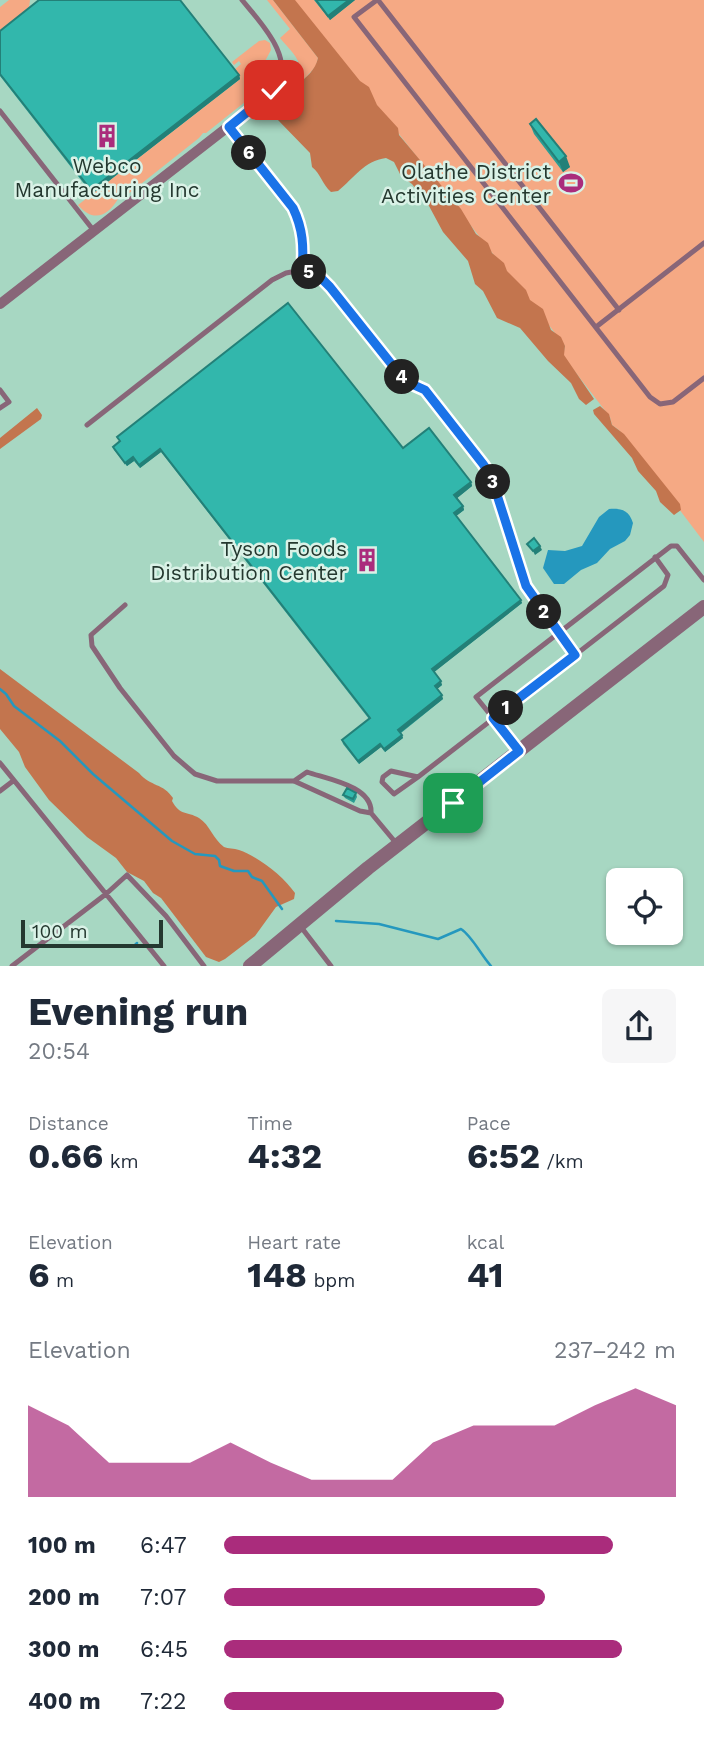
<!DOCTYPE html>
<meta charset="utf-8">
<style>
:root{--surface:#fff;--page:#f6f6f7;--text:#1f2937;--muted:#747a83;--accent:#aa2c7c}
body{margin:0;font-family:"Work Sans",sans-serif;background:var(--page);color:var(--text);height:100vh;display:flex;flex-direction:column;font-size:26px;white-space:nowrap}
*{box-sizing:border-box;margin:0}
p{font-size:23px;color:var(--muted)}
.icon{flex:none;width:38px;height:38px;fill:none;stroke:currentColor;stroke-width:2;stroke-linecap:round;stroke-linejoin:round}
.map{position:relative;height:966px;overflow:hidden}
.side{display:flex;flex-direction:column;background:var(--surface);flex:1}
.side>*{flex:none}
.tools{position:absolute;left:606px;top:868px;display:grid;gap:14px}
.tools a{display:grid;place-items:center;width:77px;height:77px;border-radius:10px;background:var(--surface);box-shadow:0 2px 5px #0004;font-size:35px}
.scale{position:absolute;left:21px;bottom:18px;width:142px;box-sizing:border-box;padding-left:7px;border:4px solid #24382f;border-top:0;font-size:19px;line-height:24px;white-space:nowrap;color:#24382f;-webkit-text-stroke:5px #daf2e7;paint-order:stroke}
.pin{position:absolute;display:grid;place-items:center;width:60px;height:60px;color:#fff;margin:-30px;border-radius:14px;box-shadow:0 4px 10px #0006}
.km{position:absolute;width:35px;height:35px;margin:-18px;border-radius:50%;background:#222;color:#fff;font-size:19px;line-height:35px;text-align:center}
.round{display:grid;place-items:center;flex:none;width:74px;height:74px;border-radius:10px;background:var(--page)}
.overview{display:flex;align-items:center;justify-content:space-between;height:119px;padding:0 28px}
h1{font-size:38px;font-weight:700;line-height:52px}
.figures{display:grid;grid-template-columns:repeat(3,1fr);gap:10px;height:119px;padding:7px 28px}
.figures div{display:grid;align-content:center}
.figures b{font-size:35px;font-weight:700}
.figures small{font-size:19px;font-weight:400}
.figures p{font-size:19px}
.chart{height:196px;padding:14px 28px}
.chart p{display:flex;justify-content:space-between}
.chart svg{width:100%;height:126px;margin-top:7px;fill:var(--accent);opacity:.7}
ul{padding:0 28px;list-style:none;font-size:23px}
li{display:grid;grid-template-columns:112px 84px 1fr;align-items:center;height:52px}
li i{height:18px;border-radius:9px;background:var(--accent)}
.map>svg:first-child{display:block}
.green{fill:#f5a984}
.forest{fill:#c3754e}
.water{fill:#2598be}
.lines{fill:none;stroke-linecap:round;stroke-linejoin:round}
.stream{stroke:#2598be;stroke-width:2.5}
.service{stroke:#886678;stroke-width:5}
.minor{stroke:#886678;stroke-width:10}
.tertiary{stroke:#886678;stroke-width:14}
.wall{fill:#2b9d94}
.shaded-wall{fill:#238078}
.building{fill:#32b7ac;stroke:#238078;stroke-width:2}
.route-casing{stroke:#fff;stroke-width:14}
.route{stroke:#1a73e8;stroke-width:9}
.labels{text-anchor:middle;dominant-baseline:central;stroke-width:5;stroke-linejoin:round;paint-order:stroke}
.poi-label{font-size:21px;fill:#24382f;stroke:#daf2e7;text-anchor:end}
</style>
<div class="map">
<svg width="704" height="966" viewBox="0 0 704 966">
<rect width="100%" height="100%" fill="#a7d7c2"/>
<!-- green -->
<path class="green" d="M 9,0 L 30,0 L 29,8 L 0,35 L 0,7 Z
M 267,0 L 273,0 L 318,58 L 316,66 L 275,112 L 276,119 L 271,113 L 273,107 L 270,103 L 297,81 C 306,61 291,52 280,38 L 290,29 Z
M 294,0 L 704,0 L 704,542 L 619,430 L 612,425 L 610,417 L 563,356 L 565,346 L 555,333 Z
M 265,40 L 270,43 L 271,50 L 263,65 L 263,78 L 260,90 L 206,133 L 203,133 L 199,138 L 122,199 L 118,199 C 108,216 93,223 78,205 L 240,79 L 234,70 L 241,64 L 239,61 L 234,65 L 232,62 L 259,41 Z"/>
<!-- forest -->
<path class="forest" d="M 273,0 L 295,0 L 360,81 L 369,87 L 377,105 L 398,128 L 399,135 L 461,209 L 476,234 L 488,243 L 492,253 L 504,263 L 507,271 L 526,290 L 530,300 L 543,309 L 551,330 L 561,337 L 565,346 L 564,355 L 594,399 L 586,405 L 579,399 L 571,383 L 548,361 L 520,328 L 497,318 L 483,291 L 475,284 L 468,261 L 443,232 L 429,206 L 412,184 L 401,176 L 394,162 L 386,158 C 364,161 354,178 338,191 L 331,192 C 322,184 321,174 312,167 L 310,153 L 277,119 L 275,112 C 281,88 313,82 318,58 Z
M 600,406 L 609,414 L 612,425 L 624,434 L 680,504 L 681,510 L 674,515 L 660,502 L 656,491 L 638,471 L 632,458 L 594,414 L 593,410 Z
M 37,408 L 42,415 L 41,419 L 0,449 L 0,438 Z
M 0,669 L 139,773 C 151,787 163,783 173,798 L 172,801 C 180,816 187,811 199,818 C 210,825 213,839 224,847 C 228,849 234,848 239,850 C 259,857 283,876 295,893 L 294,899 L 276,907 L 255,936 L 225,959 L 219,962 L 206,957 L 161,898 L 153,893 L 144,881 L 127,872 L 116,858 L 87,837 L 49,800 L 25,767 L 19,752 L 0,729 Z"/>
<!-- water -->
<path class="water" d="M 609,509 C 621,508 629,510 633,523 L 630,535 L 625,541 L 610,549 L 597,563 L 581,570 L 564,584 L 554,584 L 543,568 L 548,550 L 565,551 L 582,546 L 599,517 Z"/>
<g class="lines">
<!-- stream -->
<path class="stream" d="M 0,689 L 6,694 L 14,706 L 60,741 L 93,774 L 172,841 L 195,854 L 215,856 L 219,860 L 220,866 L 234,871 L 248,871 L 252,877 L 262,881 L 282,909
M 336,921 L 379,924 L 438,939 L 461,929 C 472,936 481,955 491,966
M 134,946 L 137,943"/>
<!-- service -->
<path class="service" d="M 242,0 C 260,22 300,62 272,91 C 259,104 243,115 229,126 L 293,208 C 304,229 304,247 302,270
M 377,0 L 354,17 L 650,397 L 660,404 L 673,402 L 704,378
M 378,0 L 619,310
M 0,111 L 94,231
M 596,327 L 704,243
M 0,390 L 9,402 L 0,408
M 87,425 L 272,280 L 286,273 L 302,270 L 321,278 L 405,381 L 425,390 L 483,464 L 491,476 L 526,586 L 560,632
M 125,605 L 91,635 L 92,646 L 120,688 L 174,756 L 195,774 L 217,781 L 294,781 L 360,811 L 371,813
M 558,634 L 575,655
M 518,749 L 476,697 L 671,546 L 677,546 L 704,580
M 0,763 L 106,894 L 127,875 L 166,916 L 204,966
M 418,777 L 394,794 L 382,782 L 383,777 L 391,771 L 418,777 L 664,586 L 668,575 L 655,557
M 294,781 L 307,772 C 327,779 373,786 371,813 L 396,843
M 0,791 L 13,781
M 301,927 L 331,966
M 12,966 L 106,894 L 164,966"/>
<!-- minor -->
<path class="minor" d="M 0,304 L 229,126"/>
<!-- tertiary -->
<path class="tertiary" d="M 250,966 L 368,868 L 704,607"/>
</g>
<!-- wall -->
<path class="wall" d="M 314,0 L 355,0 L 330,20 Z
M 0,31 L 239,75 L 240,79 L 92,194 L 0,76 Z
M 530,124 L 570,167 L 563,172 L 534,134 Z
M 117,437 L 403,448 L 471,482 L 472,486 L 457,498 L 463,506 L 464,510 L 456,516 L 522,603 L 434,672 L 442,685 L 437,689 L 443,699 L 401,733 L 403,738 L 385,752 L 381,747 L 359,764 L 343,744 L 342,740 L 369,719 L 161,452 L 140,468 L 134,461 L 127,466 L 114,450 L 113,447 L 120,442 Z
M 356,793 L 357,797 L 354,803 L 345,798 L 343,795 Z"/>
<!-- shaded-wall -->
<path class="shaded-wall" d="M 349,0 L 355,0 L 330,20 L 328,16 Z
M 239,75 L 240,79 L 92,194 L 91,190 Z
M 566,156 L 570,167 L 563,172 L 559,162 Z
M 160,449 L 161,452 L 140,468 L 139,465 Z
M 133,457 L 134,461 L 127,466 L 125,463 Z
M 471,482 L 472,486 L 456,499 L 454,495 Z
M 463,506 L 464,510 L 455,517 L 454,513 Z
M 540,546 L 542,550 L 535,555 L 533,551 Z
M 521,600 L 522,603 L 433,673 L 432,669 Z
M 441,681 L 442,685 L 436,690 L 435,686 Z
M 442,695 L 443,699 L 400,733 L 398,730 Z
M 402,735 L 403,738 L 385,752 L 384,749 Z
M 380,744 L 381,747 L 359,764 L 358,761 Z"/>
<!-- building -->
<path class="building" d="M 39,0 L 180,0 L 239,75 L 91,190 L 0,74 L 0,31 Z
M 316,0 L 349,0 L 328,16 Z
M 536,119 L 566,156 L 559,162 L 530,124 Z
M 288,303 L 403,448 L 429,428 L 471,482 L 454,495 L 463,506 L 454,513 L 521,600 L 432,669 L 441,681 L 435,686 L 442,695 L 398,730 L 402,735 L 384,749 L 380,744 L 358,761 L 342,740 L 370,718 L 160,449 L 139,465 L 133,457 L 125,463 L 113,447 L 120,441 L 117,437 Z
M 534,538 L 540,546 L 533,551 L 527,544 Z
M 347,788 L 356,793 L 353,799 L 343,795 Z"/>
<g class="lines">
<!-- route casing -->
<g class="route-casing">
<path id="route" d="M 274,90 L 229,127 L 293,208 C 303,229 304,247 302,270 L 321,278 L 330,287 L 405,381 L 425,390 L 483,464 L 491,476 L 526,586 L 575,655 L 493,718 L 519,751 L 453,803"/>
</g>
<!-- route -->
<use href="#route" class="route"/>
</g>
<!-- icons -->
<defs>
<g id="building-bare" transform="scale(1.89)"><path d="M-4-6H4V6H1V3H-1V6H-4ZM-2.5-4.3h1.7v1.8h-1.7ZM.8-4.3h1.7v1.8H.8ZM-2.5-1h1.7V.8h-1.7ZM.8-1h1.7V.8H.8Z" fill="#aa2c7c" stroke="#daf2e7" stroke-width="2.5" paint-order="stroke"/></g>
<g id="stadium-bare" transform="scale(1.89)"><path d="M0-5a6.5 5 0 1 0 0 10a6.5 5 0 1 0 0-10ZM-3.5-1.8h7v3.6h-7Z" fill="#aa2c7c" stroke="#daf2e7" stroke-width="2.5" paint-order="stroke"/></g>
</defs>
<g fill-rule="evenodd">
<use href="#building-bare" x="107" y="136"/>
<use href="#stadium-bare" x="571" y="183"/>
<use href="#building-bare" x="367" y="560"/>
</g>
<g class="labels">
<!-- poi labels -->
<g class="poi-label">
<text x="107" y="165" text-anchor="middle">Webco<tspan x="107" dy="24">Manufacturing Inc</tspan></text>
<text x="551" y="171">Olathe District<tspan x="551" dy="24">Activities Center</tspan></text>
<text x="347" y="548">Tyson Foods<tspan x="347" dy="24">Distribution Center</tspan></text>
</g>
</g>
</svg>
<div class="tools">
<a><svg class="icon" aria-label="locate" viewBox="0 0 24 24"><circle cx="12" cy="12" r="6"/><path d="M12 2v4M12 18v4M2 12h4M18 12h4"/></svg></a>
</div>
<div class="scale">100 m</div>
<div class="pin" style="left:453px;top:803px;background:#1e9e55"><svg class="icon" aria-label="arrive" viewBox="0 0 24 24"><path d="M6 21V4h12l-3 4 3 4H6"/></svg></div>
<div class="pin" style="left:274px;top:90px;background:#d93025"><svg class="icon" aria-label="check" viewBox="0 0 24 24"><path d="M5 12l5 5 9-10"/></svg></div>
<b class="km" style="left:506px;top:708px">1</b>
<b class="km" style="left:544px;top:612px">2</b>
<b class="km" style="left:493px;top:482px">3</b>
<b class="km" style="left:402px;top:377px">4</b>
<b class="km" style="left:309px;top:272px">5</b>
<b class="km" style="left:249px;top:153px">6</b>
</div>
<section class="side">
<div class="overview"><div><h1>Evening run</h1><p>20:54</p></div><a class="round"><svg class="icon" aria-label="share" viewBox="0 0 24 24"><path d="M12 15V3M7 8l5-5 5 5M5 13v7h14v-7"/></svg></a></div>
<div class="figures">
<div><p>Distance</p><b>0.66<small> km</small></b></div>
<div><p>Time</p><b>4:32</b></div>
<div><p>Pace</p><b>6:52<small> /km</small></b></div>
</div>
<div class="figures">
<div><p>Elevation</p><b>6<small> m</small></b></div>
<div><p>Heart rate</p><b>148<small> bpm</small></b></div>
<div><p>kcal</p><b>41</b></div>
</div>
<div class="chart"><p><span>Elevation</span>237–242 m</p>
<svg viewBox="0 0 160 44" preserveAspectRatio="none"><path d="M0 44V12L10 19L20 32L30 32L40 32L50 25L60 32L70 38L80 38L90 38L100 25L110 19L120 19L130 19L140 12L150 6L160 12V44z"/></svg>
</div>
<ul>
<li><b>100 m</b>6:47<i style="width:86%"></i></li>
<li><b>200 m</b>7:07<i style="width:71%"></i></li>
<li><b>300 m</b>6:45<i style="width:88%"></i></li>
<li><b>400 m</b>7:22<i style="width:62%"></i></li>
</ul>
</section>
